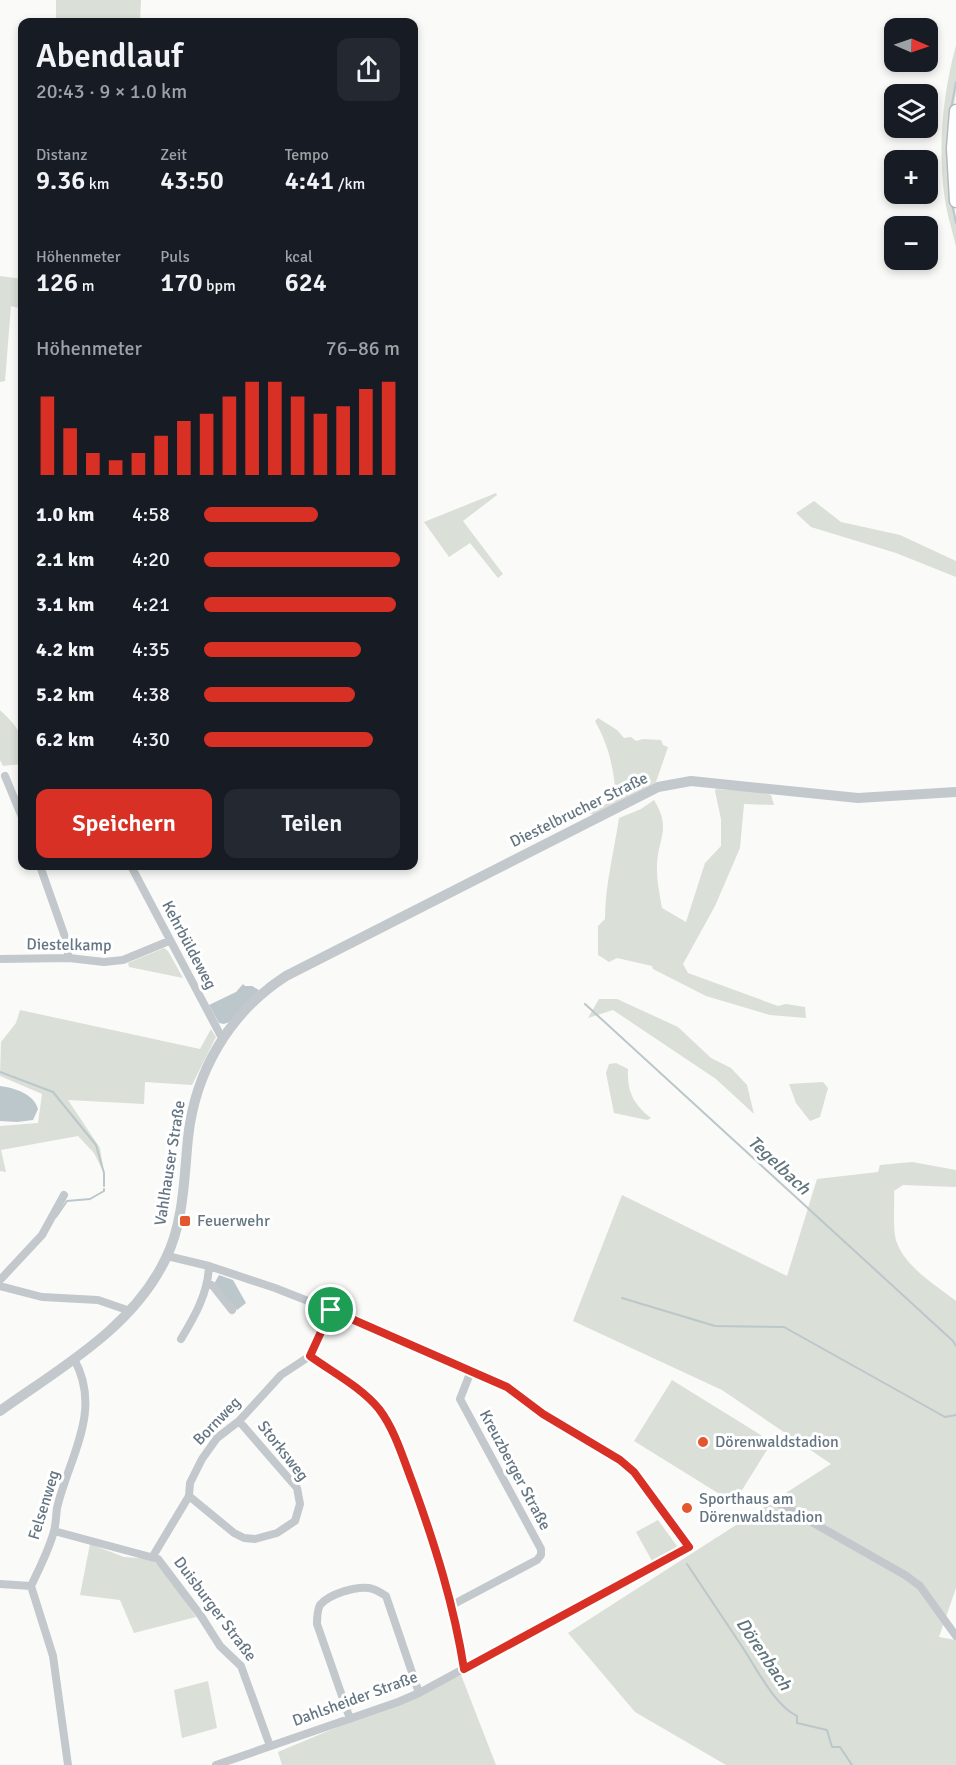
<!DOCTYPE html>
<html lang="de">
<meta charset="utf-8">
<style>
:root{--surface:#171b24;--page:#242831;--text:#f1f3f6;--muted:#9ea1a6;--accent:#d93025}
body{margin:0;font-family:Signika,sans-serif;background:var(--page);color:var(--text);height:100vh;display:flex;flex-direction:column;font-size:22px;white-space:nowrap}
*{box-sizing:border-box;margin:0}
p{font-size:20px;color:var(--muted)}
.icon{flex:none;width:33px;height:33px;fill:none;stroke:currentColor;stroke-width:2;stroke-linecap:round;stroke-linejoin:round}
.map{position:relative;flex:1;overflow:hidden}
.details{position:absolute;left:18px;top:18px;width:400px;height:852px;display:flex;flex-direction:column;background:var(--surface);border-radius:12px;box-shadow:0 3px 9px #0003}
.details>*{flex:none}
.needle{width:39px;rotate:92deg}
.controls{position:absolute;left:884px;top:18px;display:grid;gap:12px}
.controls a{display:grid;place-items:center;width:54px;height:54px;border-radius:12px;background:var(--surface);box-shadow:0 3px 9px #0003;font-size:30px}
.pin{position:absolute;display:grid;place-items:center;width:51px;height:51px;color:#fff;margin:-26px;border:3px solid #fff;border-radius:50%;box-shadow:0 2px 6px #0007}
.round{display:grid;place-items:center;flex:none;width:63px;height:63px;border-radius:12px;background:var(--page)}
.overview{display:flex;align-items:center;justify-content:space-between;height:102px;padding:0 18px}
h1{font-size:33px;font-weight:600;line-height:45px}
.stats{display:grid;grid-template-columns:repeat(3,1fr);gap:9px;height:102px;padding:6px 18px}
.stats div{display:grid;align-content:center}
.stats b{font-size:26px;font-weight:600}
.stats small{font-size:16px;font-weight:400}
.stats p{font-size:16px}
.chart{height:168px;padding:12px 18px}
.chart p{display:flex;justify-content:space-between}
.chart svg{width:100%;height:108px;margin-top:6px;stroke:var(--accent);stroke-width:6}
.button{display:flex;gap:12px;margin-top:auto;padding:12px 18px}
.button a{flex:1;height:69px;border-radius:12px;background:var(--accent);color:#fff;font-size:24px;font-weight:600;line-height:69px;text-align:center}
.button a+a{background:var(--page);color:var(--text)}
ul{padding:0 18px;list-style:none;font-size:20px}
li{display:grid;grid-template-columns:96px 72px 1fr;align-items:center;height:45px}
li i{height:15px;border-radius:8px;background:var(--accent)}
.map>svg:first-child{display:block}
.green{fill:#dadfd7}
.water{fill:#bbc7cb}
.lines{fill:none;stroke-linecap:round;stroke-linejoin:round}
.stream{stroke:#bbc7cb;stroke-width:2}
.secondary-casing{stroke:#b3babf;stroke-width:15}
.minor{stroke:#c3c8cc;stroke-width:8}
.tertiary{stroke:#c3c8cc;stroke-width:10}
.secondary{stroke:#fff;stroke-width:12}
.route-casing{stroke:#fff;stroke-width:12}
.route{stroke:#d93025;stroke-width:8}
.poi-dot{fill:#e4572e;stroke:#fff;stroke-width:2}
.labels{text-anchor:middle;dominant-baseline:central;stroke-width:6;stroke-linejoin:round;paint-order:stroke}
.street-label{font-size:16px;fill:#657683;stroke:#fff}
.poi-label{font-size:16px;fill:#657683;stroke:#fff;text-anchor:start}
.water-label{font-size:18px;font-style:italic;fill:#60757c;stroke:#fff}
</style>
<div class="map">
<svg width="956" height="1765" viewBox="0 0 956 1765">
<rect width="100%" height="100%" fill="#fafaf8"/>
<!-- green -->
<path class="green" d="M 56,0 L 141,0 L 140,22 L 56,22 Z
M 956,45 L 956,93 L 952,115 L 951,189 L 956,217 L 956,247 C 952,229 946,211 944,193 C 938,143 943,94 956,45 Z
M 0,276 L 22,279 L 22,309 L 11,306 L 5,381 L 0,382 Z
M 496,493 L 497,495 L 463,521 L 503,574 L 498,578 L 470,543 L 449,557 L 424,522 Z
M 814,501 L 841,522 L 900,535 L 956,561 L 956,577 L 896,553 L 811,527 L 796,513 Z
M 0,710 C 21,730 23,734 22,764 L 3,766 L 0,760 Z
M 598,718 L 617,730 L 624,738 L 631,737 L 636,741 L 643,739 L 661,740 L 663,745 L 668,747 L 656,782 L 594,815 L 581,810 C 595,809 605,806 616,798 C 614,769 609,746 595,721 Z
M 716,789 C 733,791 755,788 771,795 L 774,805 L 744,804 L 740,848 L 715,906 L 683,964 L 688,973 L 778,1006 L 786,1004 L 805,1007 L 806,1018 L 770,1015 L 706,996 L 653,969 L 652,966 L 617,958 L 609,962 L 598,955 L 598,926 L 605,919 C 605,885 614,852 619,818 L 641,809 L 654,800 C 673,831 656,839 657,870 C 657,882 660,896 662,908 L 686,922 L 705,863 L 721,846 L 721,819 L 715,791 Z
M 164,948 L 168,951 L 183,978 L 129,967 L 128,963 Z
M 599,999 L 617,999 L 678,1027 L 711,1058 L 731,1068 L 747,1085 L 754,1114 L 716,1079 L 613,1010 L 588,1018 Z
M 20,1010 L 200,1049 L 211,1029 L 216,1037 L 192,1085 L 145,1082 L 144,1104 L 68,1100 L 100,1148 L 104,1173 L 94,1153 L 78,1136 L 1,1150 L 6,1172 L 0,1171 L 0,1126 L 38,1123 L 42,1094 L 0,1076 L 1,1042 L 16,1023 Z
M 616,1063 L 628,1069 C 627,1091 633,1104 651,1118 L 647,1120 L 614,1113 L 606,1073 L 609,1064 Z
M 823,1082 L 828,1088 L 820,1117 L 810,1121 L 796,1103 L 789,1084 Z
M 912,1162 L 956,1170 L 956,1187 L 903,1185 L 894,1191 C 895,1204 892,1231 897,1243 C 906,1267 934,1284 956,1301 L 956,1588 L 939,1637 L 956,1640 L 956,1765 L 726,1765 L 635,1712 L 568,1633 L 831,1464 L 722,1390 L 573,1321 L 622,1195 L 787,1276 L 817,1179 L 878,1172 L 880,1165 Z
M 672,1380 L 772,1442 L 734,1503 L 634,1441 Z
M 658,1520 L 677,1546 L 674,1549 L 652,1561 L 636,1532 Z
M 90,1544 L 124,1557 L 151,1559 L 164,1570 L 196,1617 L 134,1633 L 120,1600 L 80,1595 Z
M 461,1675 L 496,1765 L 282,1765 L 278,1752 Z
M 208,1681 L 217,1728 L 182,1738 L 174,1690 Z"/>
<!-- water -->
<path class="water" d="M 243,984 L 245,986 L 252,986 L 259,990 L 229,1022 L 224,1024 L 219,1023 L 209,1005 L 236,992 Z
M 0,1086 C 15,1088 34,1094 38,1109 L 33,1120 L 17,1122 L 0,1121 Z
M 219,1275 L 233,1280 L 246,1303 L 237,1310 L 214,1284 Z"/>
<g class="lines">
<!-- stream -->
<path class="stream" d="M 951,109 L 956,82
M 952,204 L 956,223
M 585,1004 L 953,1341 L 956,1346
M 0,1072 L 53,1092 L 96,1145 L 104,1173 L 104,1186
M 56,1217 L 67,1201 L 90,1199 L 104,1191 L 104,1189
M 622,1298 L 715,1326 L 784,1327 L 945,1417 L 956,1415
M 687,1564 C 705,1591 723,1618 741,1645 C 756,1667 774,1705 797,1716 L 797,1723 L 827,1730 L 832,1747 L 840,1747 L 852,1765"/>
<!-- secondary casing -->
<g class="secondary-casing">
<path id="secondary" d="M 956,111 L 953,148 L 956,201"/>
</g>
<!-- minor -->
<path class="minor" d="M 5,776 L 22,817
M 40,866 L 64,934 L 69,958
M 131,866 L 222,1038
M 0,959 L 69,958 L 104,962 L 123,960 L 169,941
M 167,1256 L 209,1266 L 275,1288 L 331,1310 L 507,1387 L 543,1414 L 620,1460 L 634,1472 L 689,1547 L 419,1693 L 398,1702 L 216,1765
M 0,1280 L 42,1235 L 64,1195
M 208,1283 L 213,1286 L 232,1310
M 0,1286 L 42,1297 L 98,1300 L 130,1311
M 331,1310 L 310,1356 C 332,1372 361,1387 379,1409 C 395,1430 403,1458 413,1484 C 435,1545 454,1605 464,1669
M 181,1339 C 195,1316 208,1293 209,1266
M 189,1496 L 234,1533 L 244,1538 L 255,1539 L 277,1533 L 295,1521 L 300,1504 L 297,1488 L 239,1421
M 773,1500 L 905,1575 L 920,1586 L 956,1636
M 54,1531 L 158,1559 L 201,1616 L 220,1646 L 241,1666 L 270,1746
M 153,1556 L 189,1496 L 190,1483 L 202,1459 L 217,1438 L 239,1421 L 281,1375 L 310,1356
M 0,1584 L 31,1586
M 452,1605 L 537,1560 L 541,1555 L 541,1549 L 460,1399 L 471,1371
M 350,1719 L 317,1624 C 317,1618 317,1611 320,1605 C 329,1594 356,1586 369,1588 C 375,1589 380,1592 386,1596 L 419,1693
M 68,1765 L 53,1656 L 31,1586 C 39,1569 49,1550 54,1531 C 56,1524 56,1516 57,1508 C 69,1457 103,1411 74,1359"/>
<!-- tertiary -->
<path class="tertiary" d="M 0,1411 C 60,1368 133,1328 166,1258 C 184,1221 184,1178 188,1138 C 195,1071 230,1012 286,976 L 658,787 L 691,781 L 858,798 L 956,792"/>
<!-- secondary -->
<use href="#secondary" class="secondary"/>
</g>
<g class="lines">
<!-- route casing -->
<g class="route-casing">
<path id="route" d="M 331,1310 L 507,1387 L 543,1414 L 620,1460 L 634,1472 L 689,1547 L 464,1669 C 454,1605 435,1545 413,1484 C 403,1458 395,1430 379,1409 C 361,1387 332,1372 310,1356 Z"/>
</g>
<!-- route -->
<use href="#route" class="route"/>
</g>
<!-- markers -->
<g class="poi-dot">
<rect x="179" y="1215" width="12" height="12" rx="3"/>
<circle cx="703" cy="1442" r="6"/>
<circle cx="687" cy="1508" r="6"/>
</g>
<g class="labels">
<!-- street labels -->
<g class="street-label">
<text transform="translate(579 810) rotate(-26)">Diestelbrucher Straße</text>
<text transform="translate(69 945) rotate(1)">Diestelkamp</text>
<text transform="translate(189 945) rotate(62)">Kehrbüldeweg</text>
<text transform="translate(170 1163) rotate(-81)">Vahlhauser Straße</text>
<text transform="translate(217 1421) rotate(-46)">Bornweg</text>
<text transform="translate(283 1451) rotate(52)">Storksweg</text>
<text transform="translate(515 1470) rotate(62)">Kreuzberger Straße</text>
<text transform="translate(44 1505) rotate(-73)">Felsenweg</text>
<text transform="translate(215 1609) rotate(53)">Duisburger Straße</text>
<text transform="translate(355 1699) rotate(-20)">Dahlsheider Straße</text>
</g>
<!-- poi labels -->
<g class="poi-label">
<text x="197" y="1221">Feuerwehr</text>
<text x="715" y="1442">Dörenwaldstadion</text>
<text x="699" y="1499">Sporthaus am<tspan x="699" dy="18">Dörenwaldstadion</tspan></text>
</g>
<!-- water labels -->
<g class="water-label">
<text transform="translate(779 1165) rotate(43)">Tegelbach</text>
<text transform="translate(764 1654) rotate(56)">Dörenbach</text>
</g>
</g>
</svg>
<div class="controls">
<a><svg class="needle" viewBox="-14 -14 28 28"><path d="M0-13l5 13h-10z" fill="#e53935"/><path d="M0 13l5-13h-10z" fill="#9ea1a6"/></svg></a>
<a><svg class="icon" aria-label="layers" viewBox="0 0 24 24"><path d="M12 4l9 5-9 5-9-5zM3 14l9 5 9-5"/></svg></a>
<a>+</a>
<a>−</a>
</div>
<div class="pin" style="left:331px;top:1310px;background:#1e9e55"><svg class="icon" aria-label="arrive" viewBox="0 0 24 24"><path d="M6 21V4h12l-3 4 3 4H6"/></svg></div>
<section class="details">
<div class="overview"><div><h1>Abendlauf</h1><p>20:43 · 9 × 1.0 km</p></div><a class="round"><svg class="icon" aria-label="share" viewBox="0 0 24 24"><path d="M12 15V3M7 8l5-5 5 5M5 13v7h14v-7"/></svg></a></div>
<div class="stats">
<div><p>Distanz</p><b>9.36<small> km</small></b></div>
<div><p>Zeit</p><b>43:50</b></div>
<div><p>Tempo</p><b>4:41<small> /km</small></b></div>
</div>
<div class="stats">
<div><p>Höhenmeter</p><b>126<small> m</small></b></div>
<div><p>Puls</p><b>170<small> bpm</small></b></div>
<div><p>kcal</p><b>624</b></div>
</div>
<div class="chart"><p><span>Höhenmeter</span>76–86 m</p>
<svg viewBox="0 0 160 44" preserveAspectRatio="none"><path d="M5 44V12M15 44V25M25 44V35M35 44V38M45 44V35M55 44V28M65 44V22M75 44V19M85 44V12M95 44V6M105 44V6M115 44V12M125 44V19M135 44V16M145 44V9M155 44V6"/></svg>
</div>
<ul>
<li><b>1.0 km</b>4:58<i style="width:58%"></i></li>
<li><b>2.1 km</b>4:20<i style="width:100%"></i></li>
<li><b>3.1 km</b>4:21<i style="width:98%"></i></li>
<li><b>4.2 km</b>4:35<i style="width:80%"></i></li>
<li><b>5.2 km</b>4:38<i style="width:77%"></i></li>
<li><b>6.2 km</b>4:30<i style="width:86%"></i></li>
</ul>
<div class="button"><a>Speichern</a><a>Teilen</a></div>
</section>
</div>
